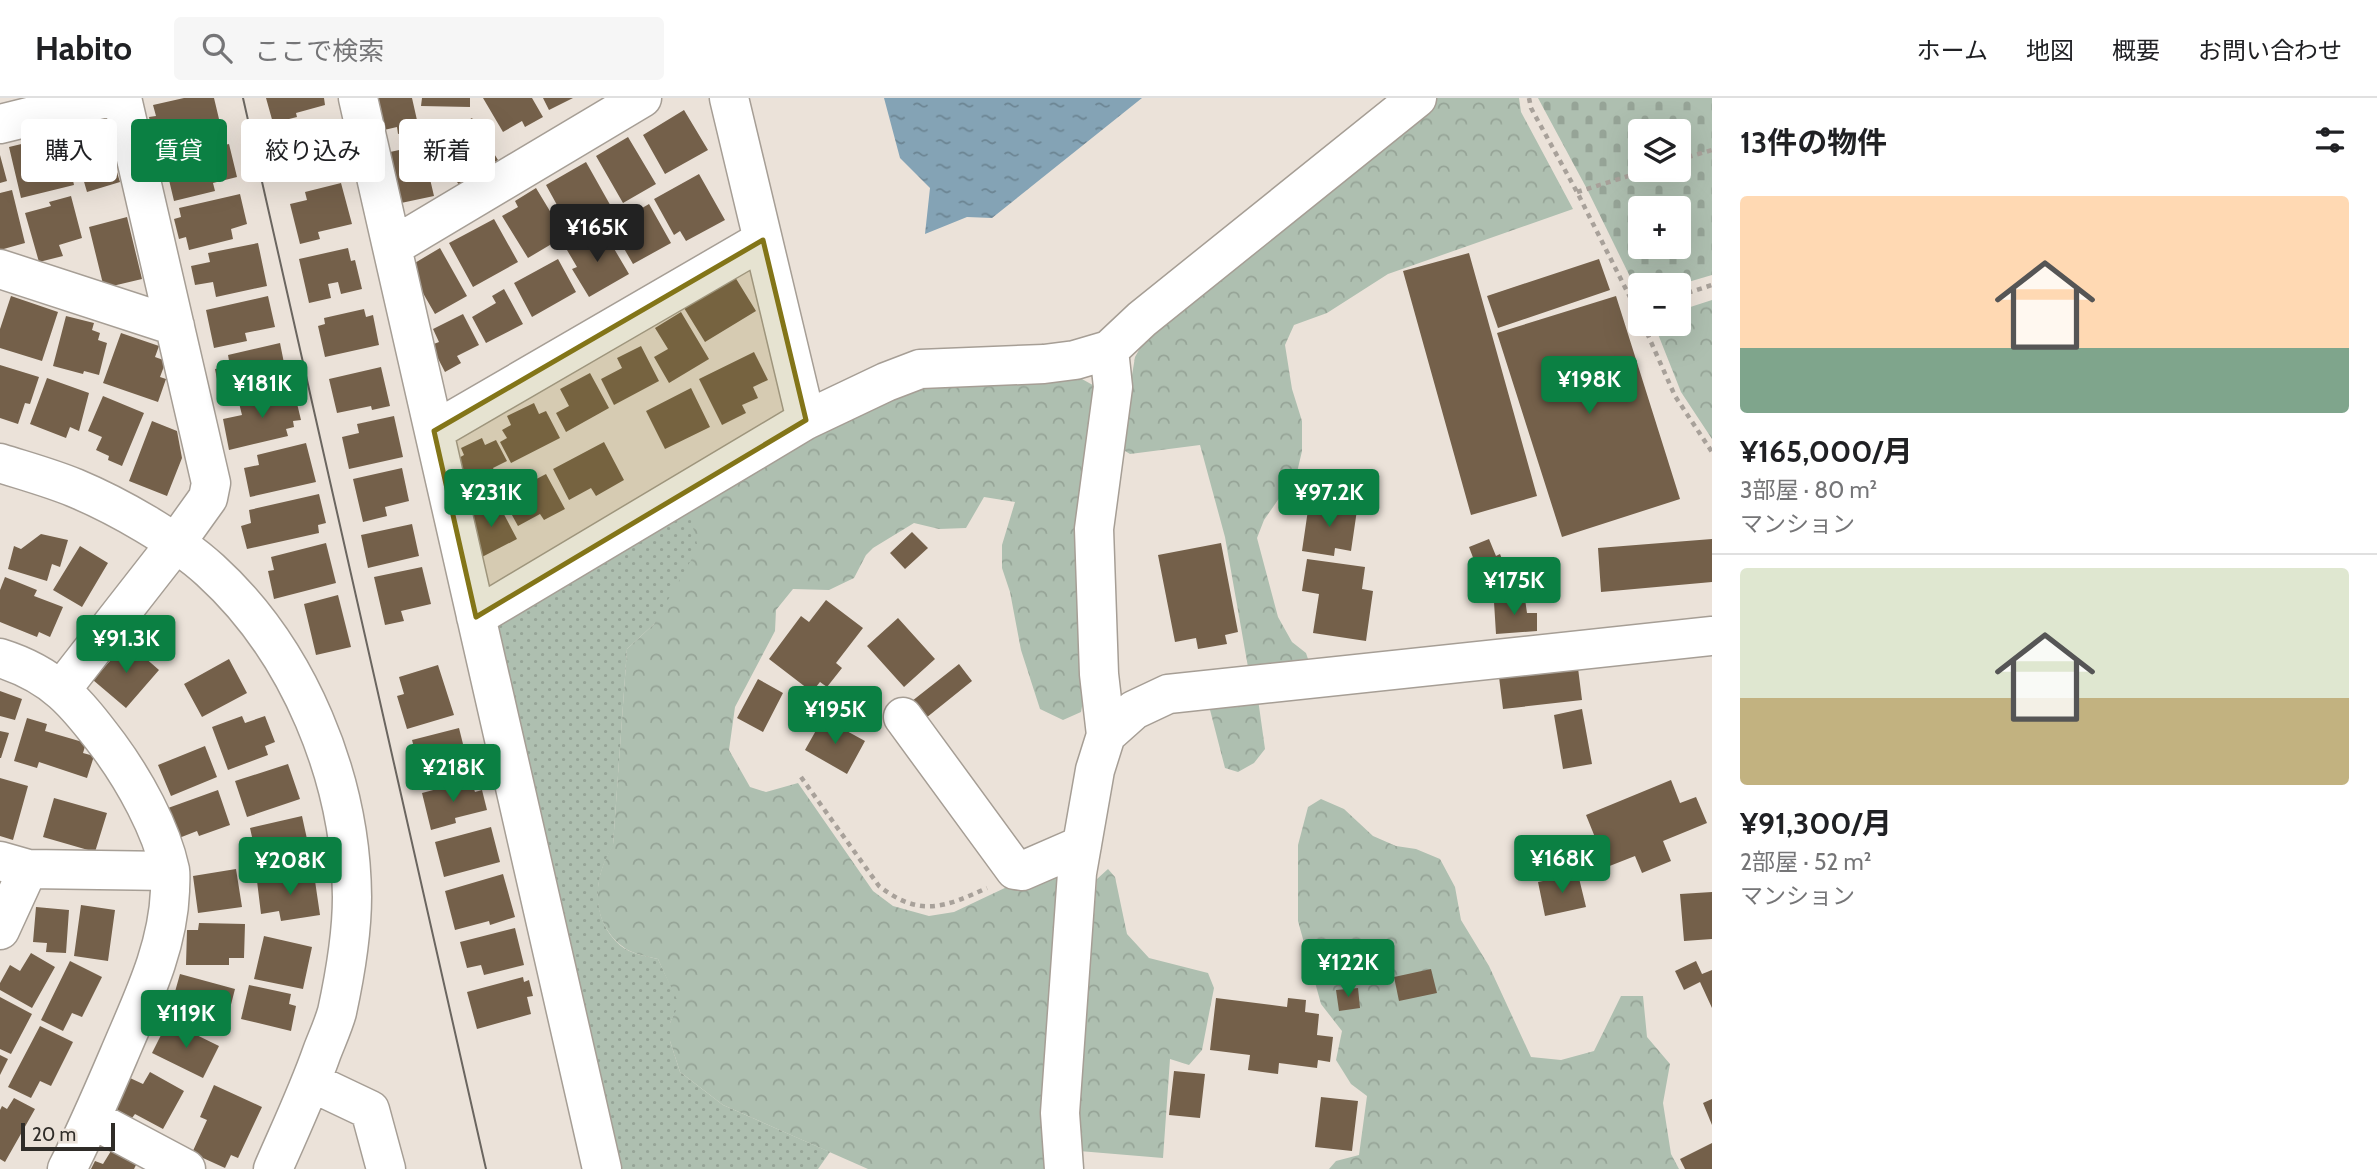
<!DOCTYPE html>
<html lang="ja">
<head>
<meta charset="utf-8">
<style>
	:root { --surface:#fff; --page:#f6f6f6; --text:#202124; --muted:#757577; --line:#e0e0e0; --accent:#0b8043 }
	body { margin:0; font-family:Cabin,"Noto Sans JP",sans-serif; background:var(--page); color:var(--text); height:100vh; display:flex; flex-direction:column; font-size:26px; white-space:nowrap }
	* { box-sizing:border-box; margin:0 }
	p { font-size:23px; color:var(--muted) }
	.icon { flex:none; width:38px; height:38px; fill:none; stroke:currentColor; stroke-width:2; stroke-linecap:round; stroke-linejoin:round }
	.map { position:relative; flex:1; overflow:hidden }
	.panel { display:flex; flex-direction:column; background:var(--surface); width:665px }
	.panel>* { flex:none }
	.hud { position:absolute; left:21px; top:21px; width:665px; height:63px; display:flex; gap:14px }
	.tools { position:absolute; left:1628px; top:21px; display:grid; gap:14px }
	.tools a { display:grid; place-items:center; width:63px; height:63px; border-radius:7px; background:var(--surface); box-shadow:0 7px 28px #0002; font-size:35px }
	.scale { position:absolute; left:21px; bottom:18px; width:94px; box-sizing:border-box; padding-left:7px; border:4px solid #2f2c28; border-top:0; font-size:19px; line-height:24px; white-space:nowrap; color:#2f2c28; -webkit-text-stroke:5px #ebe2d9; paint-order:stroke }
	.price { position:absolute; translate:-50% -60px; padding:0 16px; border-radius:7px; background:var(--accent); color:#fff; font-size:23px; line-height:46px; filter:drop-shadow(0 2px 4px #0008) }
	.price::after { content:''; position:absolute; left:50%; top:42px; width:21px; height:16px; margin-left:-10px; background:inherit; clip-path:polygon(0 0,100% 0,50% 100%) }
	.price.current { background:#222; color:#fff }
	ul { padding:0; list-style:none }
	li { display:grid; align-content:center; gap:14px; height:371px; padding:0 28px }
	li+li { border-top:2px solid var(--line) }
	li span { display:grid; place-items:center; height:217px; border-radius:7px; color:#555 }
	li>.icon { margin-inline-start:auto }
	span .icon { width:126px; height:126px; fill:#fffc; stroke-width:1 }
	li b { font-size:30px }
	h2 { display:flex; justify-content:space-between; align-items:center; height:84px; padding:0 28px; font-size:30px }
	.tag { padding:0 24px; border-radius:7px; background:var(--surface); box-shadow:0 7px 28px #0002; font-size:24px; line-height:63px }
	.tag.current { background:var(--accent); color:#fff }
	header { display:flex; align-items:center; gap:42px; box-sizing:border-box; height:98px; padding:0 35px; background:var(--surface); border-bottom:2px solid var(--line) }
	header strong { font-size:33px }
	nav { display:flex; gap:38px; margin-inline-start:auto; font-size:24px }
	.search { width:490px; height:63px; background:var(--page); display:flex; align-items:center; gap:18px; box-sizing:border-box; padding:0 24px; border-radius:7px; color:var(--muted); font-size:26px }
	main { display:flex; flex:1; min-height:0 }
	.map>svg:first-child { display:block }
	.forest { fill:url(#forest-crowns) }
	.cemetery { fill:url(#cemetery-stones); fill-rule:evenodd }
	.park { fill:url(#park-dots) }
	.water { fill:url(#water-ripples) }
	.building { fill:#74604a }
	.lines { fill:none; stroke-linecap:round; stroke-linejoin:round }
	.minor-casing { stroke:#a69e95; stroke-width:41 }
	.path { stroke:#a8a19a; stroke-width:4.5; stroke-dasharray:5 5; stroke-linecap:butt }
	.minor { stroke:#fff; stroke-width:38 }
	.tram { stroke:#6a655f; stroke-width:2 }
	.marked { fill:#837518; fill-opacity:0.2; stroke:#837518; stroke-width:5; stroke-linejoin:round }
</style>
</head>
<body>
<header>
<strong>Habito</strong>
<div class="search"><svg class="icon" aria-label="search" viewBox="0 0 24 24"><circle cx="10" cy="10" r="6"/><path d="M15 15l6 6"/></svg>ここで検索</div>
<nav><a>ホーム</a><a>地図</a><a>概要</a><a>お問い合わせ</a></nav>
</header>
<main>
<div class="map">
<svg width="1712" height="1071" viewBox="0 0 1712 1071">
	<defs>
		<pattern id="forest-crowns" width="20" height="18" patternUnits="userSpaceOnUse" patternTransform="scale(1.75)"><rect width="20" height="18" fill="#aebfb0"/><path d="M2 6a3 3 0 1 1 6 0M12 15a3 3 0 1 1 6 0" fill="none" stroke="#96a497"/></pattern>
		<pattern id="cemetery-stones" width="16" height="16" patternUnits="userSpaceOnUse" patternTransform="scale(1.75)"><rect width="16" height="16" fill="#aebfb0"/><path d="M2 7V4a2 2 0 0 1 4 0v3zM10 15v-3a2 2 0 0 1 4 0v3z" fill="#96a497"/></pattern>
		<pattern id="park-dots" width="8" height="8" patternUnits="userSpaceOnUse" patternTransform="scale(1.75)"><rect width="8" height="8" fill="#aebfb0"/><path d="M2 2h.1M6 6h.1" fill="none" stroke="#96a497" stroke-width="1.8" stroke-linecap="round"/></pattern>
		<pattern id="water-ripples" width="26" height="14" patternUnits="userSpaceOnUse" patternTransform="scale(1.75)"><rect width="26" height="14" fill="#84a3b5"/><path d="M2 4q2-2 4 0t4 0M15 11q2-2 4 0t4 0" fill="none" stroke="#6c8593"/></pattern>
	</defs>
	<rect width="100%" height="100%" fill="#ebe2d9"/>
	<path class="forest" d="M1437,0H1519L1521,14L1573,111L1388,176L1327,215L1294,227L1285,247L1292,291L1302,323V353L1295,383L1280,399L1264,422L1257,440L1278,519L1292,544L1306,555L1309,564L1248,569L1225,439L1200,347L1130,356L1120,350L1135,259L1150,232Z
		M1712,202V341L1681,294L1654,226H1678V213Z
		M1052,280L1082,281L1098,290L1089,571L1081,614L1063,622L1040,611L1021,552L1010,494L1002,470V447L1015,404L984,399L966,430L939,431L914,425L873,450L866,457L854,480L829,492L793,491L776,512L775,533L735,609L729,652L750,689L766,694L798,685L873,793L893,808L929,818L954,814L1047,770L1065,773L1049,1071H868L723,1007L680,974L670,943V925L678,906L658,861C646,858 631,856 622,848C589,822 593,779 613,747L627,551L654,526L685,411L814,334L921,284Z
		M1258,601L1265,651L1254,665L1238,674L1225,670L1209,608Z
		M1321,701L1344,711L1373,738L1396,748L1416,751L1440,761L1455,789L1461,822L1489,868L1531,959L1561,962L1594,953L1621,898H1643L1647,939L1670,966L1663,1005L1671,1056L1679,1071H1329L1336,1063L1359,1057L1367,998L1351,986L1336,962L1342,933L1321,906L1298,823V747L1308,709Z
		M1108,771L1115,779L1127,836L1149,860L1208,875L1214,890L1202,952L1189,967L1170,961L1163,1060L1079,1053L1078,1005L1097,781Z"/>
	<path class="cemetery" d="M1538,0H1712V177L1678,187H1640V199L1587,91ZM1640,33H1678V72H1640ZM1640,110H1678V149H1640Z"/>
	<path class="park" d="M685,411L691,421L698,450L654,526L627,551L613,748C593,779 590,822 621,848C631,856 646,858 658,861L679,906L670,925V943L680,974L723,1007L830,1054L818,1071H618L496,524Z"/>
	<path class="water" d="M884,0H1142L992,120L967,119L925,136L930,90L900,60Z"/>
	<path class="building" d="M184,0H214L219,21L207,23L210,37L156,50L149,19L156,18L153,7Z
		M266,0H324L325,7L296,15L297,19L273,25Z
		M376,0H412L419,31L398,36L397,29L384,32Z
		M422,0H470V9L421,8Z
		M483,0H532L543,19L525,29L522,23L503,34Z
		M543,0H573L549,12Z
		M684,12L708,52L665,76L643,37Z
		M472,20L498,62L459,87L432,45Z
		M108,24L117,56L112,58L120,84L87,94L70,36Z
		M324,29L335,67L284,81L275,50L299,42L298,36Z
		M63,36L74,87L21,100L9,49Z
		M628,39L656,86L623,105L596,58Z
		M229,46L237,79L213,85L215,93L174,103L164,61Z
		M422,47L434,98L401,105L390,54Z
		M0,57L7,83L0,85Z
		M586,64L613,112L579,132L574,123L568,127L546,87Z
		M699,76L725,122L686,143L680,133L674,137L654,101Z
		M341,85L352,126L318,134L320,141L300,146L290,106L307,102L305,94Z
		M536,90L565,138L528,160L502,118L518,109L515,103Z
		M12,92L25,145L0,152V95Z
		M240,96L247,126L231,131L233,141L189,152L186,139L179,141L174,121L181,119L179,110Z
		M71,98L82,140L59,147L63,158L39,164L25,115L51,108L49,104Z
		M649,106L671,145L633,166L611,128Z
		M127,119L142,181L104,190L89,129Z
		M494,121L518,164L473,189L449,145Z
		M603,132L629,176L589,199L572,171L577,169L567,152Z
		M258,145L267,188L216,199L213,184L195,187L191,168L210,164L208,155Z
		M348,150L351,163L355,162L362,191L341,196L338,184L328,186L331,200L309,205L299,161Z
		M440,150L467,198L435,216L408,169Z
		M1469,155L1537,398L1471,417L1403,173Z
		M558,161L576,194L532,219L514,185Z
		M1599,161L1610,192L1498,230L1487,198Z
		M735,179L756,213L705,244L684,210Z
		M504,191L523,226L486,245L472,219L496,205L492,198Z
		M11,198L58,214L42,263L0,250V231Z
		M268,198L275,229L245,235L247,243L214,250L206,212Z
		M1616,198L1680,401L1562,439L1497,235Z
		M364,211L366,219L373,217L379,247L325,259L318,228L325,226L324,220Z
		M681,214L709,261L669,285L654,259L668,251L655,230Z
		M463,216L479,247L457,258L461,265L445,274L431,247L439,244L433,231Z
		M66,218L94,225L92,232L100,235L98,242L107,245L99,277L84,273L83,276L53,268Z
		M121,235L159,248L155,259L166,263L160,279L166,281L158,304L103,285Z
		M280,245L285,270L270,274L272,285L252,289L254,297L237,300L236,293L220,296L215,271L230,268L228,257Z
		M641,248L659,283L614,307L601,281L622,270L617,260Z
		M754,254L768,282L753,289L758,300L742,307L746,315L722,327L699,281Z
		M0,267L39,279L30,306L25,305L18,326L0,320Z
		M381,269L390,308L372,312L371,308L337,315L329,281Z
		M590,275L609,310L566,334L556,315L569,308L560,291Z
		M47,280L89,295L79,333L70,329L66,340L30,326Z
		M691,290L710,329L665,351L646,313Z
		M294,293L301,322L293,323L294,329L286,331L288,338L229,352L223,321L242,317L239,305Z
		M103,298L144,315L122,368L108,362L109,358L96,352L102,339L88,333Z
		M534,305L539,316L546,313L560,340L511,365L500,344L507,340L502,332L511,327L507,318Z
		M394,318L403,359L349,371L342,339L359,335L357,326Z
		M152,323L177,333L182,360L167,398L129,383Z
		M482,340L485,347L496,342L507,363L493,370L498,380L467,396L455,362L464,357L461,350Z
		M604,344L624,382L596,398L591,390L569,402L553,371Z
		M306,345L316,384L250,399L244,370L259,367L257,357Z
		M402,370L409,403L385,409L387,418L363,424L353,381Z
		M546,376L565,411L544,422L540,416L518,428L502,399Z
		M319,396L326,425L318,427L319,435L247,451L241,428L251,425L249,412Z
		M497,403L517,441L482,459L468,418Z
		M1309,405L1357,412L1351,453L1335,450L1334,458L1302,453Z
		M412,426L419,458L368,470L361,437Z
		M912,434L928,450L905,471L890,455Z
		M41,436L68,442L60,469L52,466L47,483L8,471L14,448L21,451Z
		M1489,441L1496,458L1500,456L1513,489L1488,499L1469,449Z
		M1712,441V484L1601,494L1598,450Z
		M326,445L336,485L274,501L268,473L274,472L271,459Z
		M1221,445L1238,534L1225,537L1227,546L1198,551L1196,540L1175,544L1158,457Z
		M80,448L108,465L82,509L53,492Z
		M1307,461L1365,469L1362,491L1373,493L1366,543L1313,535L1319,496L1302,493Z
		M422,469L431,506L401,513L404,523L385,527L374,479Z
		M5,479L37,492L34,498L63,509L50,539L39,534L37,539L0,524V492Z
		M338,497L351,549L316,557L304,506Z
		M1525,501L1527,515H1537V533L1496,536L1494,504Z
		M826,502L863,530L836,565L842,570L827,589L820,584L812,594L769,561L801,518L809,524Z
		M898,520L935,561L904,589L867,548Z
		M127,544L159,572L126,610L93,582Z
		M229,561L247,595L202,619L184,586Z
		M959,566L972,583L921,624L907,607Z
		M438,567L454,617L407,631L397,598L404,596L399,579Z
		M1578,570L1582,602L1503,611L1499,579Z
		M758,581L783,595L763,634L737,620Z
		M0,593L22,601L15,622L0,618Z
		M1582,611L1592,666L1563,671L1554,617Z
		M242,618L245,625L265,618L275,644L265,648L268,657L228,672L212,629Z
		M27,620L47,626L45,633L86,645L83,655L94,658L87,680L39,664L37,670L14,663Z
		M823,620L865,643L847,676L805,652Z
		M459,630L466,658L440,665L442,674L422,680L412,642Z
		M0,633L9,635L1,660H0Z
		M205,648L217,679L171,698L158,667Z
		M288,666L300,701L247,719L235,683Z
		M0,680L28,688L13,742L0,738Z
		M471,682L475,694L482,692L487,712L455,720L456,725L431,732L422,695Z
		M1671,682L1680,705L1696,699L1707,725L1663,743L1671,763L1642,775L1635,758L1607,769L1586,717Z
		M218,692L230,727L199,738L197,733L179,740L168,710Z
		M54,700L107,715L95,754L43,739Z
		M302,718L307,741L300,742L304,760L259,770L250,730Z
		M491,729L500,764L444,779L435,744Z
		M236,771L242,809L198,815L193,778Z
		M314,776L320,817L281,823L279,813L261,816L257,783Z
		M503,776L515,819L490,827L489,823L455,832L445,793Z
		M1578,776L1586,809L1545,818L1538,784Z
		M1712,794V841L1684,843L1680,796Z
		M81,807L115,812L108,863L74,858Z
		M36,809L69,812L66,855L46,854L47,845L33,844Z
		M199,825L245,826L244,860H229V867H186L187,832H198Z
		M515,830L524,867L484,877L481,867L467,870L460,844Z
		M264,838L312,849L303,891L254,881Z
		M31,855L55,869L32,910L0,892V885L10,867L20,873Z
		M70,863L102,879L82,919L72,915L63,933L41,922Z
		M1696,863L1702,876L1712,872V910L1700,884L1684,892L1675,873Z
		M1431,871L1437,895L1399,903L1394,879Z
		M180,876L235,891L225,930L169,915Z
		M523,879L524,884L529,882L533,898L527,899L531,916L477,931L467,894Z
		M249,887L291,896L289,906L296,908L291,933L241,921Z
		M1358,890L1360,910L1339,913L1336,892Z
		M0,899L32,916L11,956L0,951Z
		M1216,900L1287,909L1288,900L1306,902L1305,914L1319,916L1317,937L1333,939L1330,964L1318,962L1317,970L1279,965L1278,976L1248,972L1250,957L1210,952Z
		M168,923L219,948L203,980L152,955Z
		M40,928L73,944L51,988L40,983L31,1000L8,989Z
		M0,957L8,961L0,977Z
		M1174,973L1205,976L1200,1020L1169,1017Z
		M150,974L184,993L163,1031L135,1016L132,1020L114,1010L130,980L143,986Z
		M214,987L262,1009L238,1060L231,1057L225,1070L192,1055L207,1022L200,1019Z
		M1321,999L1358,1003L1352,1053L1315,1049Z
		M14,1000L35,1011L5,1064L0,1061V1012L2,1008L7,1011Z
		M1712,1001V1027L1703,1005Z
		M1712,1045V1071H1685L1680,1061Z
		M111,1053L136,1067L134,1071H91L95,1063L103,1066Z"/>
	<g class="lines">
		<defs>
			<path id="minor" d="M358,0L602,1071
				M729,0L806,322
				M0,26L106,0
				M392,149L642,0
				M0,171L175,228
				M434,333L763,142
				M0,365C25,373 51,380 75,390C118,408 176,441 210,472C299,553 351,680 352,799C352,837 345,877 337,914C333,928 327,941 322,954C308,994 290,1032 273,1071
				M476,519L806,322L886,284L920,271L1044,266L1075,262L1109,252L1142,221L1417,0
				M0,560C54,577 76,604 109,648C134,682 161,730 170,772C171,778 170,786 170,793C168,847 145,896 124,945C106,987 88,1030 67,1071
				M61,592L175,446L208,400L211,385L122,0
				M903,619L1015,772L1022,773L1082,747
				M1106,637L1099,576L1094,431L1113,289L1109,252
				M0,763L28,771L170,773
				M0,832L28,771
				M311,984L370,1012L386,1071
				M92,1021L186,1071
				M1064,1071L1060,1015L1077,775L1095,672L1106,637L1134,612L1168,596L1712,538"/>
		</defs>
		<use href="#minor" class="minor-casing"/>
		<path class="path" d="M1529,0L1531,10L1577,94L1640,219
			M1678,62L1712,52
			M1577,94L1648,72
			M1678,198L1712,187
			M1643,226L1675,298L1712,354
			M801,679L879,788C920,820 945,809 987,790"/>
		<use href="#minor" class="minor"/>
		<path class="tram" d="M243,0L486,1071"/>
	</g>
	<path class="marked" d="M763,142L806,322L476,519L434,333Z"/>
</svg>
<div class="tools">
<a><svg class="icon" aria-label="layers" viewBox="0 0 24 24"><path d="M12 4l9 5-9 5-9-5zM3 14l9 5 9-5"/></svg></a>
<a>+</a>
<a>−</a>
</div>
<div class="scale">20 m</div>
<b class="price current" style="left:597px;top:166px">¥165K</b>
<b class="price" style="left:1589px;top:318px">¥198K</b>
<b class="price" style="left:262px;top:322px">¥181K</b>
<b class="price" style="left:491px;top:431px">¥231K</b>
<b class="price" style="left:1329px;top:431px">¥97.2K</b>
<b class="price" style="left:1514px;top:519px">¥175K</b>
<b class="price" style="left:126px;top:577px">¥91.3K</b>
<b class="price" style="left:835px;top:648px">¥195K</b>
<b class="price" style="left:453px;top:706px">¥218K</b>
<b class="price" style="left:1562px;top:797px">¥168K</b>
<b class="price" style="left:290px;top:799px">¥208K</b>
<b class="price" style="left:1348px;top:901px">¥122K</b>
<b class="price" style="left:186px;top:952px">¥119K</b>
<div class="hud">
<a class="tag">購入</a>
<a class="tag current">賃貸</a>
<a class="tag">絞り込み</a>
<a class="tag">新着</a>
</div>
</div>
<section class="panel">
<h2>13件の物件<svg class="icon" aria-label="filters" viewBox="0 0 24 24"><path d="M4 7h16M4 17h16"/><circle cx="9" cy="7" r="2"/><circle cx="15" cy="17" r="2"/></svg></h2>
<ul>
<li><span style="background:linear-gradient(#ffd9b3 70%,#7fa58c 0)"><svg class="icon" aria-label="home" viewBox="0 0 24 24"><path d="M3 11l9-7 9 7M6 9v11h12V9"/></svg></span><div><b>¥165,000/月</b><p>3部屋 · 80 m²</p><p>マンション</p></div></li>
<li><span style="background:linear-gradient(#dfe7d0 60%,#c2b280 0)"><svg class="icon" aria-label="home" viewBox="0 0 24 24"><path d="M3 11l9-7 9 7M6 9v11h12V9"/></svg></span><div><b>¥91,300/月</b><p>2部屋 · 52 m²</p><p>マンション</p></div></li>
</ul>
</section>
</main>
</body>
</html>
